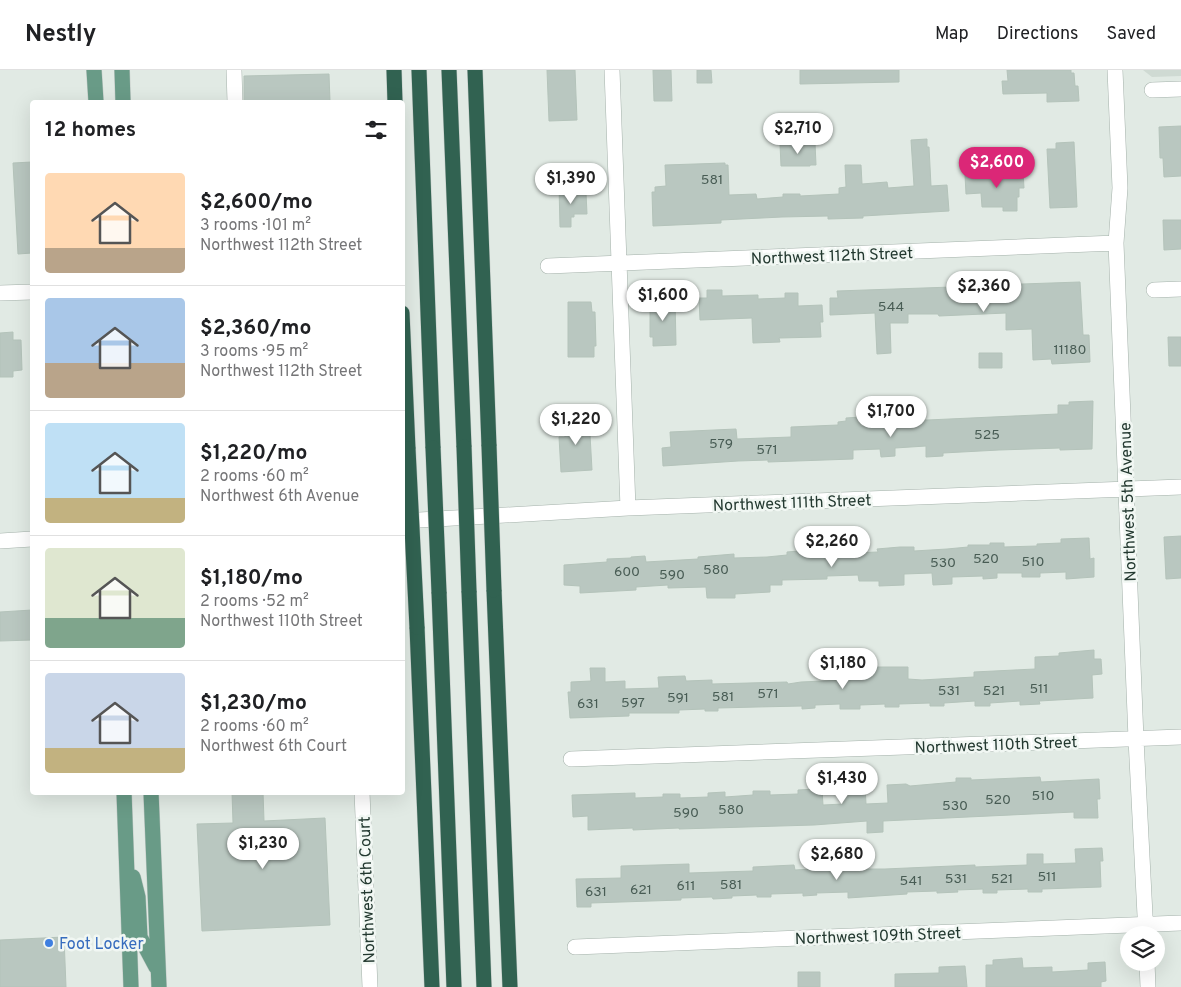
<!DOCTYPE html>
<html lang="en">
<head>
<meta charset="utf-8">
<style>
	:root { --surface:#fff; --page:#f2f2f2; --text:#202124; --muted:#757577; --line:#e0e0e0; --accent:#db2777 }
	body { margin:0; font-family:Overpass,sans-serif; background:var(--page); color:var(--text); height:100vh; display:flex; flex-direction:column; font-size:19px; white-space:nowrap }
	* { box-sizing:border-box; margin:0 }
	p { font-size:16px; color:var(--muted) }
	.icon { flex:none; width:28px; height:28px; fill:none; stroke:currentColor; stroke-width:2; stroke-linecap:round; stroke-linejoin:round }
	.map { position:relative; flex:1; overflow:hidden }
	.panel { position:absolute; left:30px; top:30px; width:375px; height:695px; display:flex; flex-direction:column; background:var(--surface); border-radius:5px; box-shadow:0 5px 20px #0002 }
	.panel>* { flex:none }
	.fabs { position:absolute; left:1120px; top:856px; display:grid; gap:10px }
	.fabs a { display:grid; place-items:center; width:45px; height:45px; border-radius:50%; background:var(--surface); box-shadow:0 5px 20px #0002; font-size:25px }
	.price { position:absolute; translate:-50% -42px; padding:0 11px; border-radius:18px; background:#fff; color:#222; font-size:16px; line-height:32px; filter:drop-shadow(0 1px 2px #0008) }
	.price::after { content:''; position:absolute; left:50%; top:30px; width:15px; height:11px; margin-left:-8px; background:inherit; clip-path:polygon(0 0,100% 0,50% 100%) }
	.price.current { background:var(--accent); color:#fff }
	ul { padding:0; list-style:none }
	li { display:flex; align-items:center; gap:15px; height:125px; padding:0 15px }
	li+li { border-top:1px solid var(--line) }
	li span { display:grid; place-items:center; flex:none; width:140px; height:100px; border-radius:5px; color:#555 }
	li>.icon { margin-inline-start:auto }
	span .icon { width:60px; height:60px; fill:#fffc; stroke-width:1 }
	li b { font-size:21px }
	h2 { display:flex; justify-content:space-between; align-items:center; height:60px; padding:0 15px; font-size:21px }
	header { display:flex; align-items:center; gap:30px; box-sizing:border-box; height:70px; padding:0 25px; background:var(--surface); border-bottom:1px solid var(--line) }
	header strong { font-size:24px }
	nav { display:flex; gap:28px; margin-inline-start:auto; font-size:18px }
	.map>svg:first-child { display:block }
	.built { fill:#cfdad3 }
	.building { fill:#b9c7c0; stroke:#b4c3ba }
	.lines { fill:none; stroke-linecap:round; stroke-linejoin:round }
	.minor-casing { stroke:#a4b1aa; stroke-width:16 }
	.major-casing { stroke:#c1c8c5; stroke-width:16 }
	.highway-casing { stroke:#c1c8c5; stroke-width:16 }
	.minor { stroke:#fff; stroke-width:15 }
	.major { stroke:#699b87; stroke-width:15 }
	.highway { stroke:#316251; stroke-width:15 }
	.highway-bridge-casing { stroke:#c1c8c5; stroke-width:16; stroke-linecap:butt }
	.highway-bridge { stroke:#316251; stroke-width:15 }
	.shop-dot { fill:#3f7fe0; stroke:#f1f7f3; stroke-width:2 }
	.labels { text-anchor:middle; stroke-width:5; stroke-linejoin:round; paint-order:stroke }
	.number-label { font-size:14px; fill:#485c54 }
	.street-label { font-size:16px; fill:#233930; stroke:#f1f7f3 }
	.shop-label { font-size:16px; fill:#366cbe; stroke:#f1f7f3; text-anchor:start }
</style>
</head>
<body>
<header>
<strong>Nestly</strong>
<nav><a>Map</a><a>Directions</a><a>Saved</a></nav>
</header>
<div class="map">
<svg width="1181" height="917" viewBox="0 0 1181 917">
	<rect width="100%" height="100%" fill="#e1eae4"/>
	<path class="built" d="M1143,0H1181V6L1152,7Z"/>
	<path class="building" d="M547,0H575L577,50L549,51Z
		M653,0H671L672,31H654Z
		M697,0H711L712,13H697Z
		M800,0H899V12L800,14Z
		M1007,0H1071V3H1074L1075,16H1078L1079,31L1047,32V23L1003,24L1002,11H1008Z
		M329,4L330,32H244V6Z
		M1181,56V106L1164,107L1163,88H1160L1159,57Z
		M927,69V77H929L931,116L947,115L949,141L863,146V148L828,149V146L782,147L721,150V153L653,156L652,122H655V117L666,116L665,95L725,93V95H728L729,125L756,124L757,129L783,127V124H800V126L839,124V118L846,117L845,95H861L862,114L887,112L888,118L914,116L911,70Z
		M1074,72L1077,137L1050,138L1047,79H1056V73Z
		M815,73L816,95H810V96H781L780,74Z
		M32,92V183L18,184L13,93Z
		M1023,102L1024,118H1019V127H1017V141H1003V137H982L981,123L966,124L965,105Z
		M559,116H571V124L586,123L587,144H574V147H571V157H560Z
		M1163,150H1181V179L1164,180Z
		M1080,212L1083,265H1089L1090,292L1052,294L1051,289L1033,290L1032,259L1006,260V243L939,246L938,244H908V253H890L891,283L877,284L875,243L830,245V228H838L837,221L952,217V220L978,219L977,214L993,213V215Z
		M707,220H722V226L758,225V229L785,228V223H798V236L822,235L823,252H820L821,267L779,268L780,272L753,273L752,248L700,250L699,228H707Z
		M653,229H675L676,275L653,276V267H650V236H653Z
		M568,232H591L592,242H595L596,276H594V287H568Z
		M13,262V270H21L22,300L13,301V307H0V263Z
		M1168,267H1181V296H1169Z
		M979,283H1002V298H979Z
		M1093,331L1092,379L1060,380V378L999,380L943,383V386L926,387V376L895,378V386L881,387L880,379L853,380V389L768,392V390L738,391L663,396L662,378L671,377L670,362L736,359L737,369L791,367V357L838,355V352L846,351V348L860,347L861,356L891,354L890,345L906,344V351L1058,344V335H1069V332Z
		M589,347L592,400L561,402L559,367H565L564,348Z
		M1181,466V508L1166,509L1164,467Z
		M1089,468L1090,489L1094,488V507L1066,509V502L1040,503V507H1022V503H997V508L983,509V506L952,507V514L933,515L932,503L904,504V515L879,516V511H859L858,505L827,506V509L782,510V515H770V522L735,524V528H707L706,517L668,518V515L636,517V520L580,523V516L564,515V495L607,492V489L631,488V487L645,486L646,492L698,489V487L734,484V488L767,487L787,485V482L811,480L826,479V484L878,482L877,479L900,477H914V481L947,479L968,477V475H990V473H1004V477L1037,476V474L1061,473V469Z
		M32,540V570L0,571V542Z
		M1094,580V589H1101L1102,604L1092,605L1093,628L1039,631L1040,634L1020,635V631L990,633V636H975V631L944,633V636H930V633L899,634V637H885V634L860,635V639H840V634L815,635V638L802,639V636L757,637L718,638V641H705V639L679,640V643H629V646L570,648L568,622H571V612L591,611L590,598H605V612L625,611V619L659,618L658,607L685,606L686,611L712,610V614L787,612L788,614L801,612L846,610L845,592L868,591V597H908V609L922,610L974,607V602L1035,599V587L1059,586V583Z
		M1040,707L1041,712L1099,709L1100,729H1097L1098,748H1074V742L883,751V762L867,763V751L814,755L679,759V758L633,760V758L588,760V746L573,747L572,725L635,723V728L663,727V724H680V728L708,727V723L725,722V727L753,725V721H770V725L798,724V720L815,719L822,720L823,735L843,734V716L865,715L866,734L888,733L887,715L906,714L910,716L956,712V708H971V710Z
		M232,722H263L264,751L325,748L330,855L202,861L197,754L233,753Z
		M1102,778L1103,791H1100L1101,817L1042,819V822H1028V819L997,820V823H983V819L957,820L958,822L937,823V821L907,822V824L848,828V822L816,823L817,825L803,826V823L771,824V827H757V825L732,826V828L713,829L712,827L681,828V830L591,833V837H577L576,809L621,808V796L689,794V803L753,801V797L794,795L795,800L846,797V795L862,794L863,799H885L975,795V797L1027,795V784H1043V794L1076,793L1075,779Z
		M64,867L66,917H0V870Z
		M1022,888L1023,898L1052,897V902L1088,900V893L1105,892L1106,911L1101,912V917H986V895H993V890Z
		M965,896L967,917H895V904L939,903V897Z
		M798,902H820V917H798Z"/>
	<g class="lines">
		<defs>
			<path id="minor" d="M234,0L235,32
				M612,0L628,438
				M1115,0L1120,118L1116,173L1136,669L1146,865
				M1152,20L1181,19
				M548,196L1116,173
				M1154,220L1181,219
				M0,223L32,222
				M402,451L628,438L1181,417
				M0,471L32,469
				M571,689L1181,667
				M362,722L370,917
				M575,877L1181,853
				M1147,892L1148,917"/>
			<path id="major" d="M94,0L96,32
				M122,0L123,32
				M124,722L131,917
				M151,722L159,917
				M133,807L138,827L140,867L156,897"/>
			<path id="highway" d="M394,0L395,32
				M419,0L433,378
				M449,0L464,377
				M475,0L489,376
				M402,243L408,379
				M494,520L510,917
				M469,521L484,917
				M439,522L454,917
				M417,557L432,917"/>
		</defs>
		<use href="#minor" class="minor-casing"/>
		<use href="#major" class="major-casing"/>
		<use href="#highway" class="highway-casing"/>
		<use href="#minor" class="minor"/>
		<use href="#major" class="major"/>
		<use href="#highway" class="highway"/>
		<defs>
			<path id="highway-bridge" d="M489,376L494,520
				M464,377L469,521
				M433,378L439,522
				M408,379L417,557"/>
		</defs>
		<use href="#highway-bridge" class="highway-bridge-casing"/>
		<use href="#highway-bridge" class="highway-bridge"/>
	</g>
	<circle class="shop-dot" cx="49" cy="873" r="5"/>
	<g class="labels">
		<g class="number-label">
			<text x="712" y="114">581</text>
			<text x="891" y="241">544</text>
			<text x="1070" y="284">11180</text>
			<text x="987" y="369">525</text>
			<text x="721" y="378">579</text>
			<text x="767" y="384">571</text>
			<text x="986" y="493">520</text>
			<text x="1033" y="496">510</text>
			<text x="943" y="497">530</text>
			<text x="716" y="504">580</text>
			<text x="627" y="506">600</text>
			<text x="672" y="509">590</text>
			<text x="1039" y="623">511</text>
			<text x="949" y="625">531</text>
			<text x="994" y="625">521</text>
			<text x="768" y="628">571</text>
			<text x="723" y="631">581</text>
			<text x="678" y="632">591</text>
			<text x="633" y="637">597</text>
			<text x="588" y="638">631</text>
			<text x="1043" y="730">510</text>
			<text x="998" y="734">520</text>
			<text x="955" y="740">530</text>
			<text x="731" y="744">580</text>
			<text x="686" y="747">590</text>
			<text x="1047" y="811">511</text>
			<text x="956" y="813">531</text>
			<text x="1002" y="813">521</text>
			<text x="911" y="815">541</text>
			<text x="731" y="819">581</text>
			<text x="686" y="820">611</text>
			<text x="641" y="824">621</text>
			<text x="596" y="826">631</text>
		</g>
		<g class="street-label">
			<text transform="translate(832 185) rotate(-2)" y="6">Northwest 112th Street</text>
			<text transform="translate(792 432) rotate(-2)" y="6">Northwest 111th Street</text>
			<text transform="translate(1127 432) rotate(-92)" y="6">Northwest 5th Avenue</text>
			<text transform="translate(996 674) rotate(-2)" y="6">Northwest 110th Street</text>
			<text transform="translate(366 820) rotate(-92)" y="6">Northwest 6th Court</text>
			<text transform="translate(878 865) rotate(-2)" y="6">Northwest 109th Street</text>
		</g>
		<g class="shop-label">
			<text x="59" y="879">Foot Locker</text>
		</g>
	</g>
</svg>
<div class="fabs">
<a><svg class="icon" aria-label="layers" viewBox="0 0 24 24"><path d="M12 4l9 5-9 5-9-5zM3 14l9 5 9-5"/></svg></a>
</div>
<b class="price" style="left:798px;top:85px">$2,710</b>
<b class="price current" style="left:997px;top:119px">$2,600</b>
<b class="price" style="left:571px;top:135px">$1,390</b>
<b class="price" style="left:984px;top:243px">$2,360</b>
<b class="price" style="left:663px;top:252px">$1,600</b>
<b class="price" style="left:891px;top:368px">$1,700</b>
<b class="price" style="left:576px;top:376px">$1,220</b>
<b class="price" style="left:832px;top:498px">$2,260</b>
<b class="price" style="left:843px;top:620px">$1,180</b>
<b class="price" style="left:842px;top:735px">$1,430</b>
<b class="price" style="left:263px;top:800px">$1,230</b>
<b class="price" style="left:837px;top:811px">$2,680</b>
<section class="panel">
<h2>12 homes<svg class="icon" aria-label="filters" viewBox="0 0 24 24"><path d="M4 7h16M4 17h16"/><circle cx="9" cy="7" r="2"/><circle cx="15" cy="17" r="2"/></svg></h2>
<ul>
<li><span style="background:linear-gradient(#ffd9b3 75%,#b9a48a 0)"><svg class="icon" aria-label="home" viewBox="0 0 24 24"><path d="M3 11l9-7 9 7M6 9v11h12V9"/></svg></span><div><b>$2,600/mo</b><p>3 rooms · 101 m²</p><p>Northwest 112th Street</p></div></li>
<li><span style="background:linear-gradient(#a9c7e8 65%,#b9a48a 0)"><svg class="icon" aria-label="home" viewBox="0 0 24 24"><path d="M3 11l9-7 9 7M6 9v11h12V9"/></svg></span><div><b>$2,360/mo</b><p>3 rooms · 95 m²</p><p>Northwest 112th Street</p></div></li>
<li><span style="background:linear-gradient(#bfe0f5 75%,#c2b280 0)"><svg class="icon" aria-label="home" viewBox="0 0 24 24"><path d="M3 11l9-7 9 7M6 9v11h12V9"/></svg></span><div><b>$1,220/mo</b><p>2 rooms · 60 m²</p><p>Northwest 6th Avenue</p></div></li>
<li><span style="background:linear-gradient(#dfe7d0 70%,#7fa58c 0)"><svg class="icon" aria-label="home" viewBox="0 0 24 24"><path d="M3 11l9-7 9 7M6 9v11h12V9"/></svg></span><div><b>$1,180/mo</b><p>2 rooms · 52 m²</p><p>Northwest 110th Street</p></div></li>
<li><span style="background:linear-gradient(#c9d6e8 75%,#c2b280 0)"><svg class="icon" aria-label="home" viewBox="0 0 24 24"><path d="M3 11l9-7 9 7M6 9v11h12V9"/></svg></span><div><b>$1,230/mo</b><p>2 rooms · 60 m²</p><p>Northwest 6th Court</p></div></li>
</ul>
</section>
</div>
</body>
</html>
